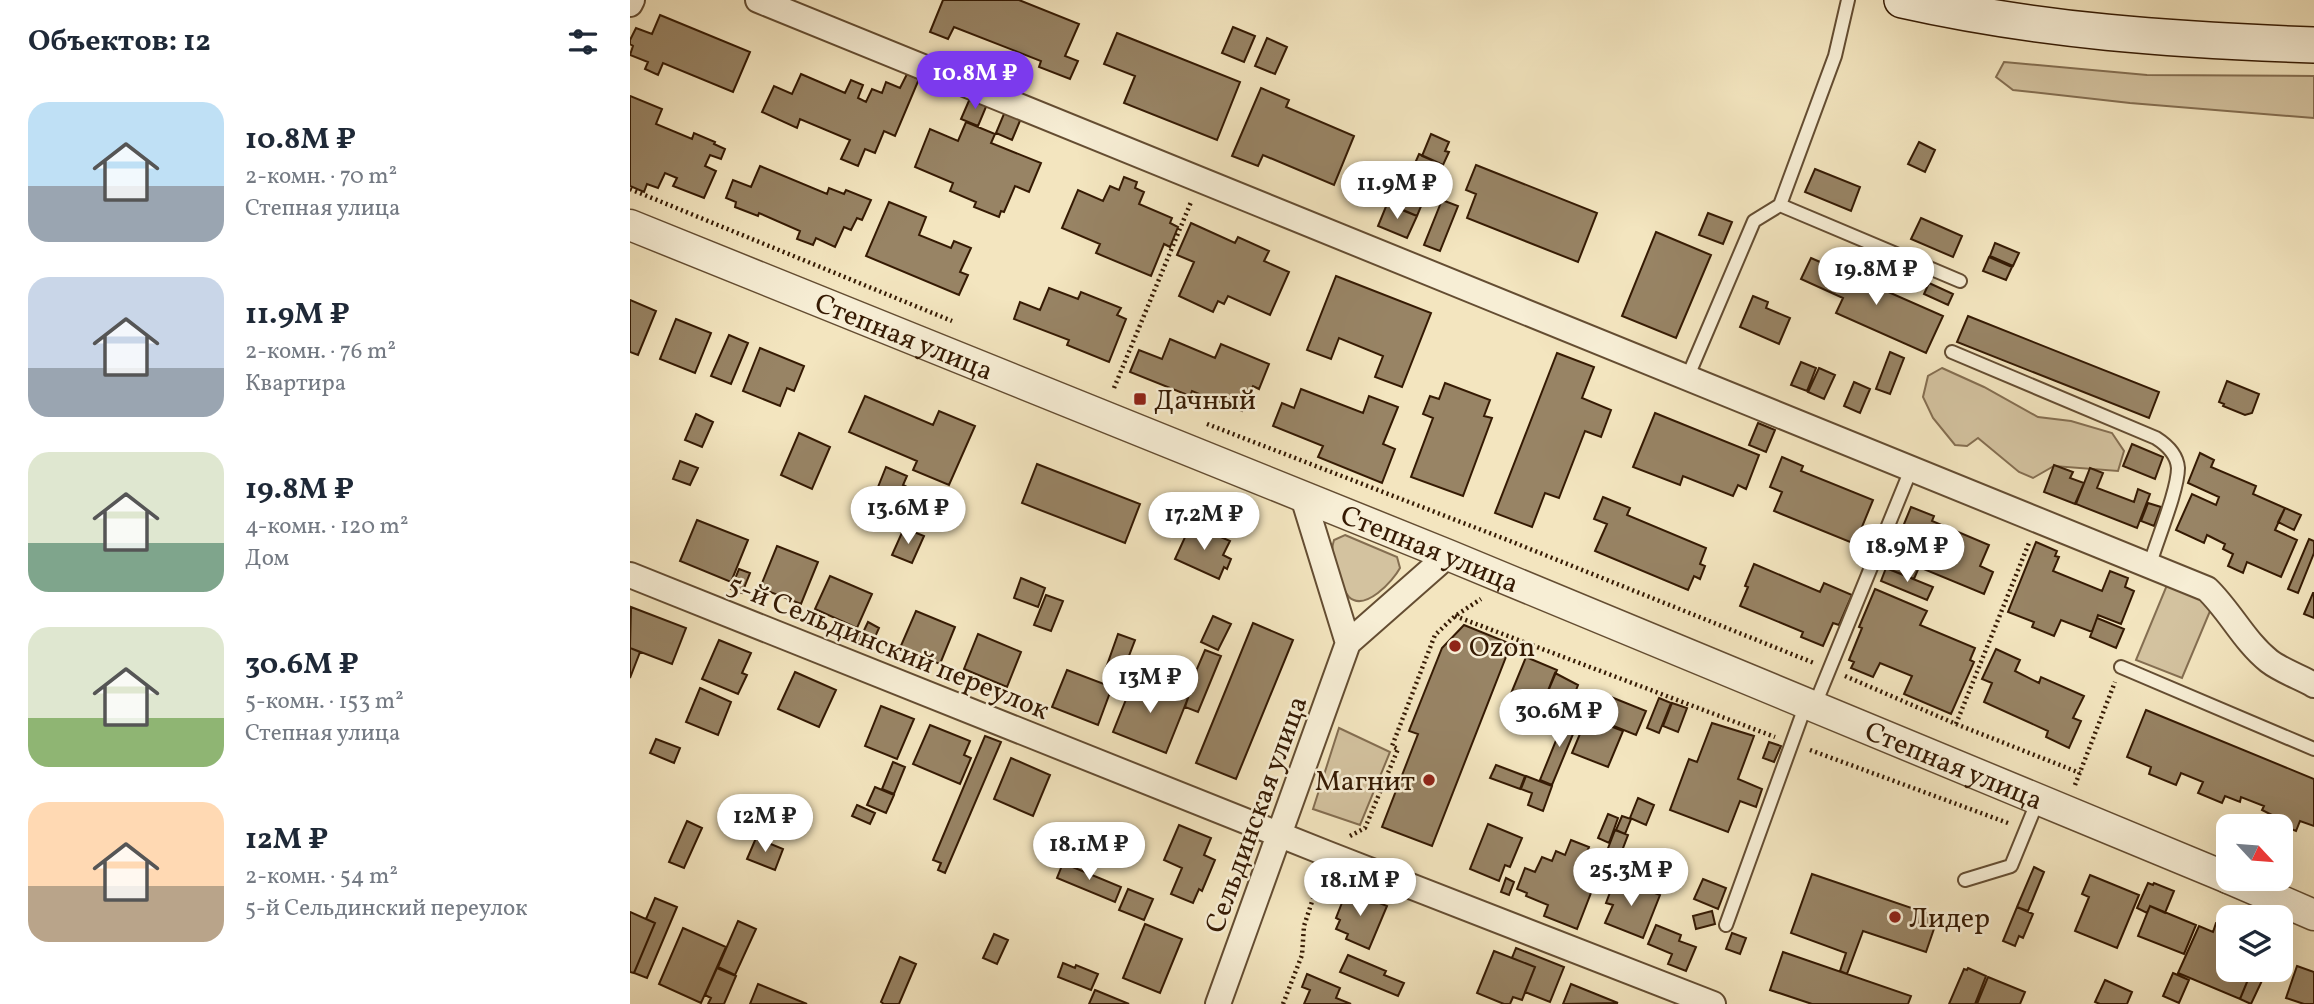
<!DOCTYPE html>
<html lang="ru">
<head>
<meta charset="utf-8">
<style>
	:root { --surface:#fff; --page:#f6f6f7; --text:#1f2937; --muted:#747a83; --accent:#7c3aed }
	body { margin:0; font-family:Vollkorn,serif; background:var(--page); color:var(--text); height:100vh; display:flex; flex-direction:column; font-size:26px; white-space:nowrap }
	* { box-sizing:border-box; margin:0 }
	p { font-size:23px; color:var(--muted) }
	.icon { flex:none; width:38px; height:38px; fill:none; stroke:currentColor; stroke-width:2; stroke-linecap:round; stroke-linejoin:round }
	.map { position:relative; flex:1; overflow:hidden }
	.panel { display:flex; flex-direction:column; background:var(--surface); width:630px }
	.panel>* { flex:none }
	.needle { width:46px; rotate:116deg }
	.controls { position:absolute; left:1586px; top:814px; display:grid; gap:14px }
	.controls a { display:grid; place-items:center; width:77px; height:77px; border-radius:14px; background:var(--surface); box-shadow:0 7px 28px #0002; font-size:35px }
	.price { position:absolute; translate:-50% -60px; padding:0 16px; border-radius:24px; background:#fff; color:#222; font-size:23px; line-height:46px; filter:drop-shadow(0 2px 4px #0008) }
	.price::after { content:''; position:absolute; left:50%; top:42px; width:21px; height:16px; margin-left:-10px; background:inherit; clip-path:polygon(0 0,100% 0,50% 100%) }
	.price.selected { background:var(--accent); color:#fff }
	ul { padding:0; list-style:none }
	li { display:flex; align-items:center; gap:21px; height:175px; padding:0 28px }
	li span { display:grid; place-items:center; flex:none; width:196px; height:140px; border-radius:21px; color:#555 }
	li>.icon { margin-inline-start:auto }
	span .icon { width:84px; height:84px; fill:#fffc; stroke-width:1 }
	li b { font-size:30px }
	h2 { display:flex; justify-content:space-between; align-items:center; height:84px; padding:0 28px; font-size:30px }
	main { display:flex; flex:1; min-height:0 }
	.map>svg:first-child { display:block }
	.green { fill:#d3c29f; stroke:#846e51; stroke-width:2 }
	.building { fill:#988465; stroke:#351a03; stroke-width:2 }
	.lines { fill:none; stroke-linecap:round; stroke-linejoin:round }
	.service-casing { stroke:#644d32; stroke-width:16 }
	.minor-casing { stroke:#644d32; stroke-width:28 }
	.tertiary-casing { stroke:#644d32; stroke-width:33 }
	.secondary-casing { stroke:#351a03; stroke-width:38 }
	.path { stroke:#351a03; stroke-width:4.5; stroke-dasharray:2 3.5; stroke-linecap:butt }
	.service { stroke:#f7eed5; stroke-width:12 }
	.minor { stroke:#f7eed5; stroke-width:24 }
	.tertiary { stroke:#f7eed5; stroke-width:30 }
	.secondary { stroke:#f7eed5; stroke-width:35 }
	.poi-dot { fill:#8f2418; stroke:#f7eed5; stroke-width:2.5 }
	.labels { text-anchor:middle; stroke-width:5; stroke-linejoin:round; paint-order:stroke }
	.street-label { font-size:28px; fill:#351a03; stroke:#f7eed5 }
	.poi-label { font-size:28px; fill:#351a03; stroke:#f7eed5; text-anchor:start }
</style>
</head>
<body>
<main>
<section class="panel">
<h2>Объектов: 12<svg class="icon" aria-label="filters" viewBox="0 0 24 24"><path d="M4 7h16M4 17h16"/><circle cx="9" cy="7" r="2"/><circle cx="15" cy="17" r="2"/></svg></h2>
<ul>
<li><span style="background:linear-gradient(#bfe0f5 60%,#9aa5b1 0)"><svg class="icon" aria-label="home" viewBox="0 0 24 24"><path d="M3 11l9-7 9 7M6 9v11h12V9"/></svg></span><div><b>10.8M ₽</b><p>2-комн. · 70 m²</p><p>Степная улица</p></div></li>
<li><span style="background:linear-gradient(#c9d6e8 65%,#9aa5b1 0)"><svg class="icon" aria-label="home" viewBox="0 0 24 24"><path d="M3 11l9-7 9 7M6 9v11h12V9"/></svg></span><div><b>11.9M ₽</b><p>2-комн. · 76 m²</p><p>Квартира</p></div></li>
<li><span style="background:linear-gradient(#dfe7d0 65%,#7fa58c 0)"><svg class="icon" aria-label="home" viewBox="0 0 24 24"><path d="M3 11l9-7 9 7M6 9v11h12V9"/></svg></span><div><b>19.8M ₽</b><p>4-комн. · 120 m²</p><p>Дом</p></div></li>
<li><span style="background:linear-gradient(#dfe7d0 65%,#8fb573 0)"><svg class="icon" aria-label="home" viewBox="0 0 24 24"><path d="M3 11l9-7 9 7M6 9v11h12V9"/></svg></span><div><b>30.6M ₽</b><p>5-комн. · 153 m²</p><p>Степная улица</p></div></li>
<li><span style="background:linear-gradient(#ffd9b3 60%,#b9a48a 0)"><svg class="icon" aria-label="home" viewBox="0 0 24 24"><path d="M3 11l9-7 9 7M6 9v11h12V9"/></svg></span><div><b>12M ₽</b><p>2-комн. · 54 m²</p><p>5-й Сельдинский переулок</p></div></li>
</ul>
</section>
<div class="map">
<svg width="1684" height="1004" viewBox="0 0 1684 1004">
	<rect width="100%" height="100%" fill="#f3e5bf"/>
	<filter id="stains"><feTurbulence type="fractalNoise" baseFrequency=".00286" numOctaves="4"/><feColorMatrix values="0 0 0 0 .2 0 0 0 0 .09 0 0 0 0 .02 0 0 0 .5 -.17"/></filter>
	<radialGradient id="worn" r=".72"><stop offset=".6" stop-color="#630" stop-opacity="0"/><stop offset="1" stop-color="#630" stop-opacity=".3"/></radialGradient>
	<path class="green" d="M1374,62L1517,75L1684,76V118L1500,103L1383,90L1366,77Z
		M1312,368L1354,387L1408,417L1441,421L1482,433L1494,451L1488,471L1424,466L1403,478L1389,472L1348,438L1337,446L1325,445L1303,418L1293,397L1298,376Z
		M715,535L767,557L770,568C763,581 735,612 719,597C713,591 711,580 708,572C704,560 700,552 704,540Z
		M1537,585L1583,604L1552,678L1506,660Z
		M709,728L760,752L730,825L683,809Z"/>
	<path class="building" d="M313,0H389L449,24L435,56L448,61L440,79L409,67L411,61L324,27L318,39L300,32Z
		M30,15L120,52L103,92L33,63L28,75L15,69L18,62L0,55L3,46L0,44V40L6,28L22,34Z
		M603,27L625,36L614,62L592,53Z
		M487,33L610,82L587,140L494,103L505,76L474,64Z
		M637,38L657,47L645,74L625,66Z
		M171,74L215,93L221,80L233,85L228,98L236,102L242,89L252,93L256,82L270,88L277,74L289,79L265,136L254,131L245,153L235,149L228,166L211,159L220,140L170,119L167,128L132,112L144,86L162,94Z
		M631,88L659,100L656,107L724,136L704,185L633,155L628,166L602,156Z
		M0,96L32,109L26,124L62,139L64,133L85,142L84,144L95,149L91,159L80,155L75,166L86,171L74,198L43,186L47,178L35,173L28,188L17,184L14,192L0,186Z
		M341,96L358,102L348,126L331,119Z
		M376,109L392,116L382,140L366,133Z
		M336,122L365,134L361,143L411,163L399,192L385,186L374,212L371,211L369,217L344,207L346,202L320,191L323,183L285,167L300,129L328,141Z
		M801,134L819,142L815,151L819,152L813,165L792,156Z
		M1289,142L1305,150L1295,172L1278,164Z
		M789,154L809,163L787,216L766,207Z
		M846,165L967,213L948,262L837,218L846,194L836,190Z
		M130,166L197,194L199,188L214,194L216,190L241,200L232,220L227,218L221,230L214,227L205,247L186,238L183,245L167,239L170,231L129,213L128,216L105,207L106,202L96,198L103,180L121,187Z
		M1185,169L1230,187L1221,211L1175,192Z
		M494,177L507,182L505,188L514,192L509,204L542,218L540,223L548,227L540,247L534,244L521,276L466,253L470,244L432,228L448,190L473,201L480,186L489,190Z
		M812,200L828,206L810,251L794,245Z
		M259,202L296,217L289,235L321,248L324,241L341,248L330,272L338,275L329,295L236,256Z
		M757,204L787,216L777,238L748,226Z
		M1078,213L1102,222L1093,244L1069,235Z
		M1291,218L1332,236L1323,257L1281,239Z
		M561,223L605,243L608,237L639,251L634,261L659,272L640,315L598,296L594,304L588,301L583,312L549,296L564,262L547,255Z
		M1026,232L1081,255L1046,338L992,316Z
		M1365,243L1389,253L1383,266L1360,256Z
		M1359,257L1382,267L1376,280L1353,271Z
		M1181,258L1313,316L1296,353L1206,313L1213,298L1171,279Z
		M706,276L801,313L772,387L745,377L753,356L709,338L701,359L677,350Z
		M1299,283L1323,294L1318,305L1294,294Z
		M419,288L448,299L451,292L491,308L487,315L496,319L479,362L437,345L439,340L384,319L390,302L410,310Z
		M1123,296L1138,302L1136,308L1160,318L1149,344L1110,327Z
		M0,300L26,311L8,355L0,352Z
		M1338,316L1529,392L1519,418L1327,342Z
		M46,319L81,333L65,373L30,359Z
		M99,335L118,343L101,384L81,376Z
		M540,339L585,358L591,344L639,364L629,389L623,386L612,411L562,391L560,396L500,372L509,350L532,359Z
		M130,348L174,366L164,391L157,388L150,406L113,391Z
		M1260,352L1274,358L1260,394L1246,389Z
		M927,353L964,367L952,398L981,410L971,437L955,431L929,498L915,493L902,527L865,513Z
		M1171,362L1186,368L1177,391L1161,385Z
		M1189,368L1205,375L1194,399L1178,392Z
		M1597,381L1629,394L1622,413L1615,415L1593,406L1594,404L1589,402Z
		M1224,382L1240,389L1230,413L1214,406Z
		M815,383L860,400L854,416L862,418L833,496L781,477L803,418L793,414L800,396L809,399Z
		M671,389L733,413L739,396L768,407L753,444L765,449L752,483L688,457L693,446L643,426L652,403L664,408Z
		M235,396L303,425L309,411L345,426L319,485L283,470L287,461L219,432Z
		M1025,413L1129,455L1116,489L1108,485L1103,496L1053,476L1050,485L1003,467Z
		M66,414L83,422L72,447L55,440Z
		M1128,423L1145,430L1136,452L1119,445Z
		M169,433L200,447L182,489L151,475Z
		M1502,444L1533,457L1525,479L1493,466Z
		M1570,453L1584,460L1581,467L1626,486L1623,494L1655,508L1645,530L1667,540L1651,577L1617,562L1613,573L1598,566L1603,554L1593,549L1595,544L1577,535L1574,543L1546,530L1562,494L1586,505L1589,497L1558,483Z
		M1152,457L1173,466L1171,471L1243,500L1225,544L1144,511L1152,492L1140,487Z
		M50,461L68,468L60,485L43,479Z
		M407,464L510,504L495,543L392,503Z
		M1424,465L1443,472L1440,478L1454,483L1445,504L1414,492Z
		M256,467L277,476L273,485L279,488L271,508L274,510L266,528L229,513L237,494L244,497Z
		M1460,468L1473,473L1467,488L1504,502L1508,489L1520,494L1507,528L1446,504Z
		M973,497L1000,508L997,515L1076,548L1070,564L1075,566L1070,579L1064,576L1058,590L965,551L977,524L964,519Z
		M539,503L555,511L544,535L528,528Z
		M1518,503L1531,507L1524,526L1511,521Z
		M1281,507L1304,516L1302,521L1359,545L1350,566L1363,572L1354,594L1289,567L1284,579L1256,568Z
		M1655,508L1671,515L1664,530L1648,522Z
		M67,520L118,540L101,582L50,561Z
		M561,524L600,541L593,555L601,559L597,569L594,567L589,579L545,559Z
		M274,528L294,536L282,563L262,555Z
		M1679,539L1684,541V553L1668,593L1658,589Z
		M1406,542L1427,551L1425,556L1429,557L1423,571L1472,591L1480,571L1498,578L1495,587L1504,591L1491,624L1468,615L1462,632L1431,620L1424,636L1402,627L1404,622L1378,612Z
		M147,546L188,562L171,604L130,588Z
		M1124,564L1190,592L1194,583L1222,595L1209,625L1203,623L1193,646L1171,637L1173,632L1110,606L1118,587L1115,586Z
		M1256,568L1303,587L1297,600L1251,581Z
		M109,569L120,573L112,593L101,589Z
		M200,576L242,594L227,628L185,609Z
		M391,578L415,588L408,607L384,598Z
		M1245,589L1297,611L1290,625L1345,648L1340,660L1344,662L1321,714L1274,694L1282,676L1250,663L1243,677L1221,668L1224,662L1219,660L1232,628L1229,627Z
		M1683,593H1684V618L1674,614Z
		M416,595L433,601L421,631L404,625Z
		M1,607L56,628L42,664L0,648Z
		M286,611L325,627L310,664L270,648Z
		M583,616L601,624L588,650L571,642Z
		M1467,618L1494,629L1486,648L1460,637Z
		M238,622L249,628L241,646L229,641Z
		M623,623L663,640L606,779L566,763Z
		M834,625L881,644L802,846L752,827L788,734L779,731L812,648Z
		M348,634L391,652L377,687L334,669Z
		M488,634L505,640L492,674L476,668Z
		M89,640L121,653L112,673L117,675L108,694L72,679Z
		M0,648L10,652L0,678Z
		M1366,649L1390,660L1385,671L1409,683L1411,677L1454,696L1443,718L1451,721L1439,748L1416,737L1418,731L1354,702L1362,683L1352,679Z
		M575,650L591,656L568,712L555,707L558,698L555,697Z
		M896,657L927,670L911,708L880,696Z
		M437,670L482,687L468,725L422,707Z
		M165,672L206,690L189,727L148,709Z
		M925,673L948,685L936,716L912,706Z
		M505,677L558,698L536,753L483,732Z
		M70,688L101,702L88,735L56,722Z
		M976,695L1016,711L1006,735L966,719Z
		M1029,698L1041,703L1029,733L1017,728Z
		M1042,703L1057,708L1048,732L1033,726Z
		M251,706L284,719L267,759L235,746Z
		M1516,710L1684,779V826L1670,821L1666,831L1644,822L1646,817L1632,810L1634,806L1611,797L1610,802L1595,796L1592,803L1568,793L1573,782L1551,773L1546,785L1519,774L1521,767L1497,757Z
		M932,716L948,722L922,785L910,780L929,733L926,732Z
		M957,717L993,731L978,767L942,753Z
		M1082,723L1124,736L1108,779L1132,789L1126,807L1110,801L1098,832L1040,810L1059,759L1067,762Z
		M300,725L340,741L334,755L341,758L330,784L283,764Z
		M355,736L371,742L315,873L308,870L311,863L303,860Z
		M26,739L50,748L44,763L20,753Z
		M1139,742L1151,746L1144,762L1133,758Z
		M381,758L420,775L403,816L364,799Z
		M263,762L275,767L264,794L252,789Z
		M866,765L895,776L890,789L860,778Z
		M896,776L922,786L913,811L898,805L902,793L891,789Z
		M245,787L264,795L256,813L237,805Z
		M1008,798L1024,805L1016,825L1000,818Z
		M227,805L245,813L240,824L222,816Z
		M978,814L988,818L979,843L968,838Z
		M992,816L1001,819L995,834L986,830Z
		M57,821L72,828L54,868L39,862Z
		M858,824L892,838L880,867L875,865L869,881L840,869Z
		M549,825L581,838L574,855L585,860L572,891L569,889L563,903L541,894L552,868L534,860Z
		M985,830L998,835L980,882L967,877Z
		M126,838L153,849L145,870L117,859Z
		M941,840L959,847L953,861L964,865L959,877L966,880L947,929L914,916L918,905L896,896L897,893L887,889L895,868L905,872L912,857L922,861L926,851L935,855Z
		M1004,855L1020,861L1014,875L998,868Z
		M433,863L491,887L485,902L427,878Z
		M1404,867L1414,872L1398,911L1387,907Z
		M1182,874L1308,917L1296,952L1233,931L1217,974L1210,971L1216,953L1161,933Z
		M1460,875L1509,895L1487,948L1445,931L1459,897L1452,894Z
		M876,878L884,882L879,895L871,892Z
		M1073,879L1096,888L1088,909L1064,899Z
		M991,880L1030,895L1013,938L975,923L983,905L976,903L982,887L988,889Z
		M1518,883L1523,885L1524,883L1544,891L1535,913L1520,906L1517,913L1507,908Z
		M498,889L523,899L514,920L489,910Z
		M717,890L757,906L739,949L716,939L718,934L706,929L710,920L706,918Z
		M25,898L47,907L17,978L4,973L25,923L16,919Z
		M1520,906L1566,925L1554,954L1508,936Z
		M1387,907L1403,914L1393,938L1389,936L1385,946L1373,941Z
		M1082,911L1085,924L1066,929L1063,916Z
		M0,912L25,923L4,973L0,972Z
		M1598,918V970H1622L1610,999L1548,973L1569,926L1583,932L1586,923Z
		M108,921L126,929L105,975L88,967Z
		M515,924L552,939L530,993L493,978Z
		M1026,925L1051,935L1049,941L1066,947L1056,971L1038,964L1042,954L1018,944Z
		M53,928L96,947L71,1003L29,984Z
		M1102,933L1116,938L1110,954L1096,949Z
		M364,934L378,940L367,964L353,958Z
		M886,948L934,967L920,1002L895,992L905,967L882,958Z
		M864,951L905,967L892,1000L883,997L880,1004H874L847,993Z
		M1153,952L1281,996L1278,1004H1182L1140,990Z
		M718,955L756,971L754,975L774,983L768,996L710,972Z
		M270,957L286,964L269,1004H254L251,1002Z
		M433,963L445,968L446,965L468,974L461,990L428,977Z
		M1667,966L1684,972V1004H1674L1656,998Z
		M87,968L106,976L94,1004H78L81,998L75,995Z
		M1338,968L1356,976L1345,1004H1319L1334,969L1337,970Z
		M1622,970H1637L1621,1004L1610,999Z
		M1543,973L1559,980L1549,1003L1533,996Z
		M677,974L710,988L706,998L721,1004H674L680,990L672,987Z
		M1358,977L1395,992L1390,1004H1347Z
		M1475,980L1502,992L1497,1004H1470L1465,1002Z
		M128,984L177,1004H120Z
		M941,984L988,1003L933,1004Z
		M465,990L499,1004H459Z"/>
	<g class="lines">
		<defs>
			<path id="service" d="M1150,205L1330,281
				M1322,352L1526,438C1537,445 1547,454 1548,468C1548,490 1527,540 1520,564
				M1058,376L1124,221L1150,205L1205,56L1218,0
				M1491,667L1684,749
				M1184,707L1282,467
				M1335,880L1381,866L1408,800
				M1096,925L1176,704"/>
			<path id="minor" d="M128,0L1577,589C1600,611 1614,641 1639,661C1652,671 1670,677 1684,685
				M0,4L2,0
				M673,497L718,643
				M0,575L698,854L1083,1004
				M588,1004L718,643L818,555"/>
			<g id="tertiary">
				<path id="s1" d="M0,225L818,555L1598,878"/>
				<path d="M1598,878L1684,915"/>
			</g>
			<path id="secondary" d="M1272,0C1410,31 1544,40 1684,45"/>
		</defs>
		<use href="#service" class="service-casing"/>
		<use href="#minor" class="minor-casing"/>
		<use href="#tertiary" class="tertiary-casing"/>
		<use href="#secondary" class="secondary-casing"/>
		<path class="path" d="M0,189L322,321
			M484,388L561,202
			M577,424L880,541L1184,663
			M825,616L1145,737
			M1215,676L1326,724L1450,773
			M1326,724L1399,543
			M1180,750L1378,823
			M1445,785L1485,682
			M720,836L735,828L768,749L762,746L805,635L825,616L851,599
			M653,1004L672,955L674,926L690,877"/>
		<use href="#service" class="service"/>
		<use href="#minor" class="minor"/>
		<use href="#tertiary" class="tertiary"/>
		<use href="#secondary" class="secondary"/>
	</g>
	<g class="poi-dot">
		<rect x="503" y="392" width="14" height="14" rx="3.5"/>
		<circle cx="825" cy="646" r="7"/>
		<circle cx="799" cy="780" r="7"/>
		<circle cx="1265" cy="917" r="7"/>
	</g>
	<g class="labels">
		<g class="street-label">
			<text dy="10" stroke="none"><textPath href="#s1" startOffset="296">Степная улица</textPath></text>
			<text dy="10" stroke="none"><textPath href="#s1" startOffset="863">Степная улица</textPath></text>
			<text transform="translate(259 646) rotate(22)" y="10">5-й Сельдинский переулок</text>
			<text dy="10" stroke="none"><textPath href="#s1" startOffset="1430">Степная улица</textPath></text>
			<text transform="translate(625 814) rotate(-70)" y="10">Сельдинская улица</text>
		</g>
		<g class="poi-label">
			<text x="524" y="409">Дачный</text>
			<text x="839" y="656">Ozon</text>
			<text x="785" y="790" text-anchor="end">Магнит</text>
			<text x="1279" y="927">Лидер</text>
		</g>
	</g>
	<rect width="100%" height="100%" filter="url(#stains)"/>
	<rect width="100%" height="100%" fill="url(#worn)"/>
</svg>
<div class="controls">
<a><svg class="needle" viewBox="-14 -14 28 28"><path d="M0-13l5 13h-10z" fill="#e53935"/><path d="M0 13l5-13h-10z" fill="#747a83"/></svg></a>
<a><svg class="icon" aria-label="layers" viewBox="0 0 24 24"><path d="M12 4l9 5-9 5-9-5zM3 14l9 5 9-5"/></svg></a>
</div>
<b class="price selected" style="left:345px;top:111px">10.8M ₽</b>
<b class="price" style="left:767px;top:221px">11.9M ₽</b>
<b class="price" style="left:1246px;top:307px">19.8M ₽</b>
<b class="price" style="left:278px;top:546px">13.6M ₽</b>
<b class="price" style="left:574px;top:552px">17.2M ₽</b>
<b class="price" style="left:1277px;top:584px">18.9M ₽</b>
<b class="price" style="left:520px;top:715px">13M ₽</b>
<b class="price" style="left:929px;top:749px">30.6M ₽</b>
<b class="price" style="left:135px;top:854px">12M ₽</b>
<b class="price" style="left:459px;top:882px">18.1M ₽</b>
<b class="price" style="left:1001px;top:908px">25.3M ₽</b>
<b class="price" style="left:730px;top:918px">18.1M ₽</b>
</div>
</main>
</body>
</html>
